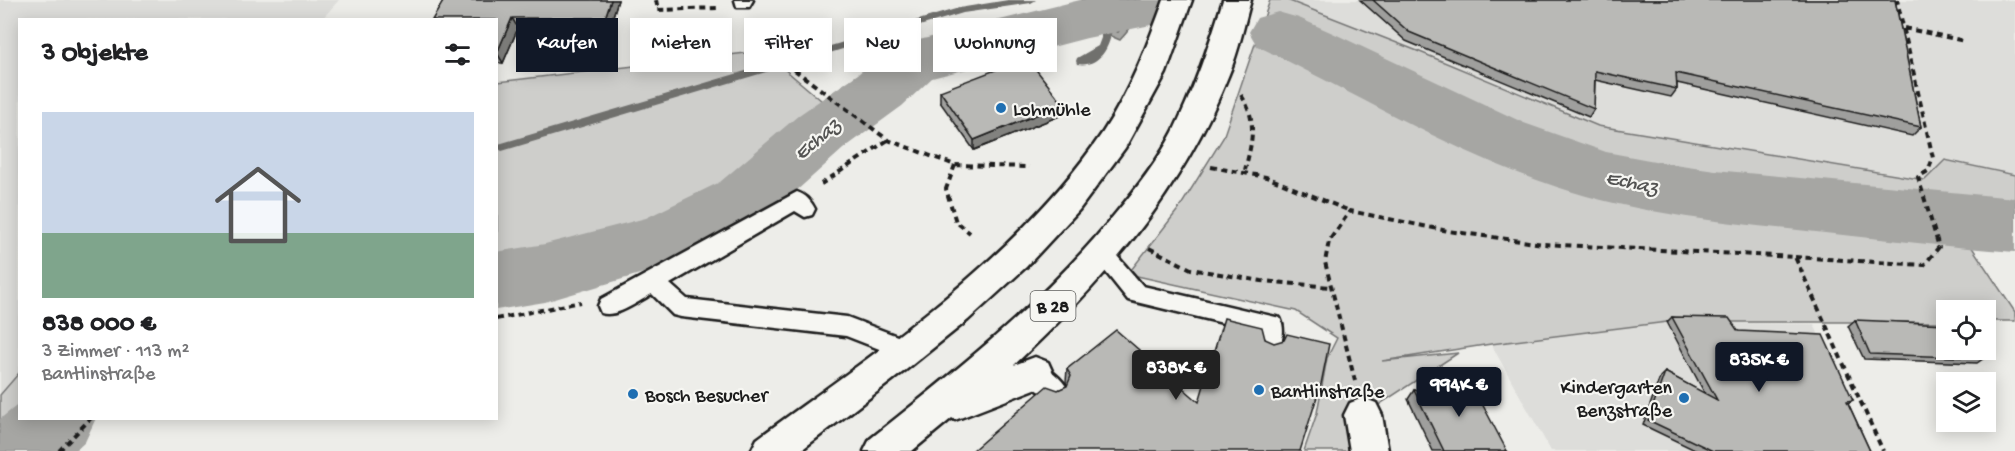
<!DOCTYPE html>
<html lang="de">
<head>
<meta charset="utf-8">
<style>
	:root { --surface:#fff; --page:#f6f6f6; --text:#202124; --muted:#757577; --line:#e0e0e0; --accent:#111827 }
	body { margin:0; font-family:"Gochi Hand",sans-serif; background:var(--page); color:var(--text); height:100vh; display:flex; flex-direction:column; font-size:22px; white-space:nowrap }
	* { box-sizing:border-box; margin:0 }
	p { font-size:20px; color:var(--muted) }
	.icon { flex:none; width:33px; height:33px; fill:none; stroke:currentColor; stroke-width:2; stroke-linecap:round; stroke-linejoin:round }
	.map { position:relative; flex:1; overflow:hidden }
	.panel { position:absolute; left:18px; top:18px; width:480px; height:402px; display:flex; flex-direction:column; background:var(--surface); border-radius:0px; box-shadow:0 3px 15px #0003 }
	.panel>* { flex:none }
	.top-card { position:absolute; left:516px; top:18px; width:570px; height:54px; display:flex; gap:12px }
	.fabs { position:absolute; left:1936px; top:300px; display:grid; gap:12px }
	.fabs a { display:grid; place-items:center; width:60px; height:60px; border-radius:0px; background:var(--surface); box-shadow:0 3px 15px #0003; font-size:30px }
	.price { position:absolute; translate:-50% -51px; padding:0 14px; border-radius:6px; background:var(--accent); color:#fff; font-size:20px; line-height:39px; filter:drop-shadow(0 2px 3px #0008) }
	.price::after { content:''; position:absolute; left:50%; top:36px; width:18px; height:14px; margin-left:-9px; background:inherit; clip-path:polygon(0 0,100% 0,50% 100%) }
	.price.selected { background:#222; color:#fff }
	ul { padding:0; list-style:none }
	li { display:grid; align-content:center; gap:12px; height:318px; padding:0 24px }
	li+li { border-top:2px solid var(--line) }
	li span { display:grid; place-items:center; height:186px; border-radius:0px; color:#555 }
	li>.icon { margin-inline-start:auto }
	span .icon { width:108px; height:108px; fill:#fffc; stroke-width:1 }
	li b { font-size:26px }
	h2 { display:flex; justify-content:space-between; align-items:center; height:72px; padding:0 24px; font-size:26px }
	.chip { padding:0 21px; border-radius:0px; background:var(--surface); box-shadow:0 3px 15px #0003; font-size:21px; line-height:54px }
	.chip.selected { background:var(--accent); color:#fff }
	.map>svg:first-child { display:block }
	.built { fill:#ddddda }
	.green { fill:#cececb; stroke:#757574; stroke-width:1.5 }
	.water { fill:#a6a6a3; stroke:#6f6f6d; stroke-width:1.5 }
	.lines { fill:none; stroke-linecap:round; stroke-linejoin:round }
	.shore { stroke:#535352; stroke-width:1.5 }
	.stream { fill:#6f6f6d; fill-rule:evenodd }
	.river { fill:#a6a6a3; fill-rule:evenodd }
	.service-casing { stroke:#1c1c1c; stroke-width:5 }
	.minor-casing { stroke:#1c1c1c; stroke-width:5 }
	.primary-casing { stroke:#1c1c1c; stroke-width:5 }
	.path { stroke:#1c1c1c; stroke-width:4; stroke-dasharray:6 4.5; stroke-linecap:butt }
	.service { fill:#f6f6f2; fill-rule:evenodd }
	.minor { fill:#f6f6f2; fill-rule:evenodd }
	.primary { fill:#f6f6f2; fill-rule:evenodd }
	.wall { fill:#9f9f9d; stroke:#1c1c1c; stroke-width:1.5 }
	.shaded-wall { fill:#82827f; stroke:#1c1c1c; stroke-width:1.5 }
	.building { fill:#b9b9b6; stroke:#1c1c1c; stroke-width:1.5 }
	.poi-dot { fill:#1f6fb2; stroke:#f6f6f2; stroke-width:2 }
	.labels { text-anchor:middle; stroke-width:4.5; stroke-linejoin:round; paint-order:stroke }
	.shield { fill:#f6f6f2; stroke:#5d5d5c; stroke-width:1.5 }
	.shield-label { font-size:18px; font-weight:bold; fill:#1c1c1c }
	.poi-label { font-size:20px; fill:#1c1c1c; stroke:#f6f6f2; text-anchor:start }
	.water-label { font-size:21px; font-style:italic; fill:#535352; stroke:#f6f6f2 }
</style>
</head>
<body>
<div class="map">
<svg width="2015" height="451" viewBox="0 0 2015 451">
	<rect width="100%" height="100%" fill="#edede9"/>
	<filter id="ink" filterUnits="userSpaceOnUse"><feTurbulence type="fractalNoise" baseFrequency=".0167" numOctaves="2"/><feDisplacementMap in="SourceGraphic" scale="12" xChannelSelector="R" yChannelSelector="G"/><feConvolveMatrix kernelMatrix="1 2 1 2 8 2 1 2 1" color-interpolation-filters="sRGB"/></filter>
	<g filter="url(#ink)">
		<path class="built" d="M0,0H339L322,19L20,20L19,371L0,394Z
			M1287,0H2015V175L1945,160L1925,180L1598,126L1415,50Z
			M1667,322L1814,324L1869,451H1551L1491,344Z"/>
		<path class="green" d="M1270,0H1287L1415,50L1598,126L1925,180L1945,160L2015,175V231H1961L2015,312V321H1986V310H1947V322H1667L1491,344L1382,361L1458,353L1363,415L1369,451H1304L1317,413L1327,358L1337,338L1296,311L1128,274L1180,207L1223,138Z
			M763,51L861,134L791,184L698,238L621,277L497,308V82Z
			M19,373L20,418L83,419L52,451H0V395Z"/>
		<path class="water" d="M1082,0H1141C1141,16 1131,28 1120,40L1092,28Z"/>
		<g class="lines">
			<path class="shore" d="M1088,0L1096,23L1118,32L1130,18L1135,0
				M1096,0L1102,17L1116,23L1127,7V0"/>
			<path class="stream" d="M1008,0H1036L1031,3L963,13L502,151L496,147L498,144L502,143L959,8Z
				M1083,0H1095L1110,12C1117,33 1105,69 1077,64L1076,61L1077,58L1098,46L1101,38V15Z"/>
			<path class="river" d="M1080,0H1164L1170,9L1161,23L1087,38L932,78L902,106L843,149L766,218L687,260L545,302L496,310V252L545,244L646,218L720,182L799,115L858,74L891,47Z
				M1278,12L1299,18L1337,35L1524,123L1606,152L1660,162L1715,170L2015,198V252C1948,247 1882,239 1816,232C1728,223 1642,215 1557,187C1452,152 1357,94 1257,46L1249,32L1257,18Z
				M20,403V418H96L85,442L75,451H0V419Z"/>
			<defs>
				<path id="service" d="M735,0H753L749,7H737Z
					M797,192C806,195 811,201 815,209L812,215L805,217L795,211L670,284L687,299L847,317L913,342L916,349L913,356L905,359L846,336L681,317L673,315L652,294C637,302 617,318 601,313L598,306L601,299Z
					M1103,246L1111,249L1143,286L1280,318C1285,328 1283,341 1278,351L1270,354L1262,351L1259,344L1260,332L1128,300L1092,255L1095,249Z
					M1035,363C1048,367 1062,378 1068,390L1064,397L1056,400C1043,396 1029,385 1023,373L1027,366Z"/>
				<path id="minor" d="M1363,398L1376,403L1382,415L1388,451H1350L1344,415L1350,403Z"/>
				<path id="primary" d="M1164,0H1192L1166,73L1125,148L1079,210L1026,267L968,320L907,369L800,451H751L757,439C880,349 1016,260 1103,132C1130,91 1147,46 1164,0Z
					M1223,0H1251C1244,24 1239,51 1229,74C1181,194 1107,278 1014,365L1035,357L1048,362L1053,373L1048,384L955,420L952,418L912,451H864L870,439C957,370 1045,301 1115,214C1136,189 1158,161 1173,132C1194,89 1209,46 1223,0Z"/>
			</defs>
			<use href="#service" class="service-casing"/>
			<use href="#minor" class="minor-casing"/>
			<use href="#primary" class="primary-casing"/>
			<path class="path" d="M656,0L658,10L719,8
				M750,26L768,50L888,140L955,165L1029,167
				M1904,28L1965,41
				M1241,95C1258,120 1252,142 1245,170
				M955,165L946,189L956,222L970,233
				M1211,167L1266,177L1350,211
				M821,184L888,140
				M1149,248L1191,269L1262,281L1331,287
				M1795,257L1924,265L1939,247L1918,177L1928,171L1933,158L1897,0
				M496,319L581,302
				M1355,381L1325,262L1329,241L1350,211L1448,231L1543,244L1795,257L1883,451
				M59,451L91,418"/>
			<use href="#service" class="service"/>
			<use href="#minor" class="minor"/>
			<use href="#primary" class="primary"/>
		</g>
		<path class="wall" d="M444,0H618L609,29L518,28L503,63H496V20Z
			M1360,0H1895L1921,127L1912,136L1677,83V89L1671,97L1595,80L1594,109L1589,117L1406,41Z
			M940,91L1063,104L1062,115L974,150L940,102Z
			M1672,317L1738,331L1853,400L1848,403L1870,451H1697L1643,425L1660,377L1665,372L1705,394L1667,322Z
			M1855,320L1984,358L1977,363L1864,359L1848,326Z
			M1265,339L1300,451L1058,390L1067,386L1066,382L1067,369L1199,402Z
			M1414,390L1507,451H1433L1408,399Z"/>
		<path class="shaded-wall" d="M611,0H618L609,29L605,18Z
			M512,18L518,28L503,63L497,53Z
			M1063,104L1062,115L974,150V140Z"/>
		<path class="building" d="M444,0H611L605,18H512L497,53H496V20H432Z
			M1373,0H1895L1921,127L1676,73L1677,89L1595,71L1594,109L1409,32Z
			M1027,58L1063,104L974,140L940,91Z
			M1672,317L1729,318L1738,331L1823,335L1853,400L1847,401L1870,451H1713L1648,420L1665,372L1717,400Z
			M1224,318L1262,327L1265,339L1274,343L1284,340L1287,334L1329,344L1321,384L1300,451H972L1047,386L1058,390L1067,386L1071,376L1067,369L1116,330L1199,402Z
			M1855,320L1947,324V350H1980L1984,358L1870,354Z
			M1469,379L1507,451H1444L1414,390Z"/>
	</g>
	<g class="poi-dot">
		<circle cx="1001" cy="108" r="6"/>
		<circle cx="1259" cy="390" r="6"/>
		<circle cx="633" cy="394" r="6"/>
		<circle cx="1684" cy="398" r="6"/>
	</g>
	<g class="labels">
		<rect class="shield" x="1030.5" y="291" width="45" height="30" rx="4.5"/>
		<g class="shield-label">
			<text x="1053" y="312">B 28</text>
		</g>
		<g class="poi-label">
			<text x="1013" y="115">Lohmühle</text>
			<text x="1672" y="393" text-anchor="end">Kindergarten<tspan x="1672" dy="23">Benzstraße</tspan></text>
			<text x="1271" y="397">Bantlinstraße</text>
			<text x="645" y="401">Bosch Besucher</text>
		</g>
		<g class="water-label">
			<text transform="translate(816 138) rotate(-40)" y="7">Echaz</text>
			<text transform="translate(1632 181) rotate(12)" y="7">Echaz</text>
		</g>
	</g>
</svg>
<div class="fabs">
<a><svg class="icon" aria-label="locate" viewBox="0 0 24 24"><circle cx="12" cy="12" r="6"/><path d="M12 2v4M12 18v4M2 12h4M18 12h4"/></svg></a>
<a><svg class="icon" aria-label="layers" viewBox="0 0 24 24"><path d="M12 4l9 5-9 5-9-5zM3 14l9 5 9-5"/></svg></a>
</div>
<b class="price" style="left:1759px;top:393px">835K €</b>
<b class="price selected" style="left:1176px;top:401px">838K €</b>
<b class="price" style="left:1459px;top:418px">994K €</b>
<div class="top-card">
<a class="chip selected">Kaufen</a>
<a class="chip">Mieten</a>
<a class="chip">Filter</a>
<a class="chip">Neu</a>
<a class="chip">Wohnung</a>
</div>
<section class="panel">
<h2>3 Objekte<svg class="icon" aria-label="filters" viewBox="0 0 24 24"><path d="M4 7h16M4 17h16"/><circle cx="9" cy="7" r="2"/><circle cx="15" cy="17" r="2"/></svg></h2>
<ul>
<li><span style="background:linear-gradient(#c9d6e8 65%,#7fa58c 0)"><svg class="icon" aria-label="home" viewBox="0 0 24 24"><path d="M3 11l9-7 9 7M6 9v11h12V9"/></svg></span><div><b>838 000 €</b><p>3 Zimmer · 113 m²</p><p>Bantlinstraße</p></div></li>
</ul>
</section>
</div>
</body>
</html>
